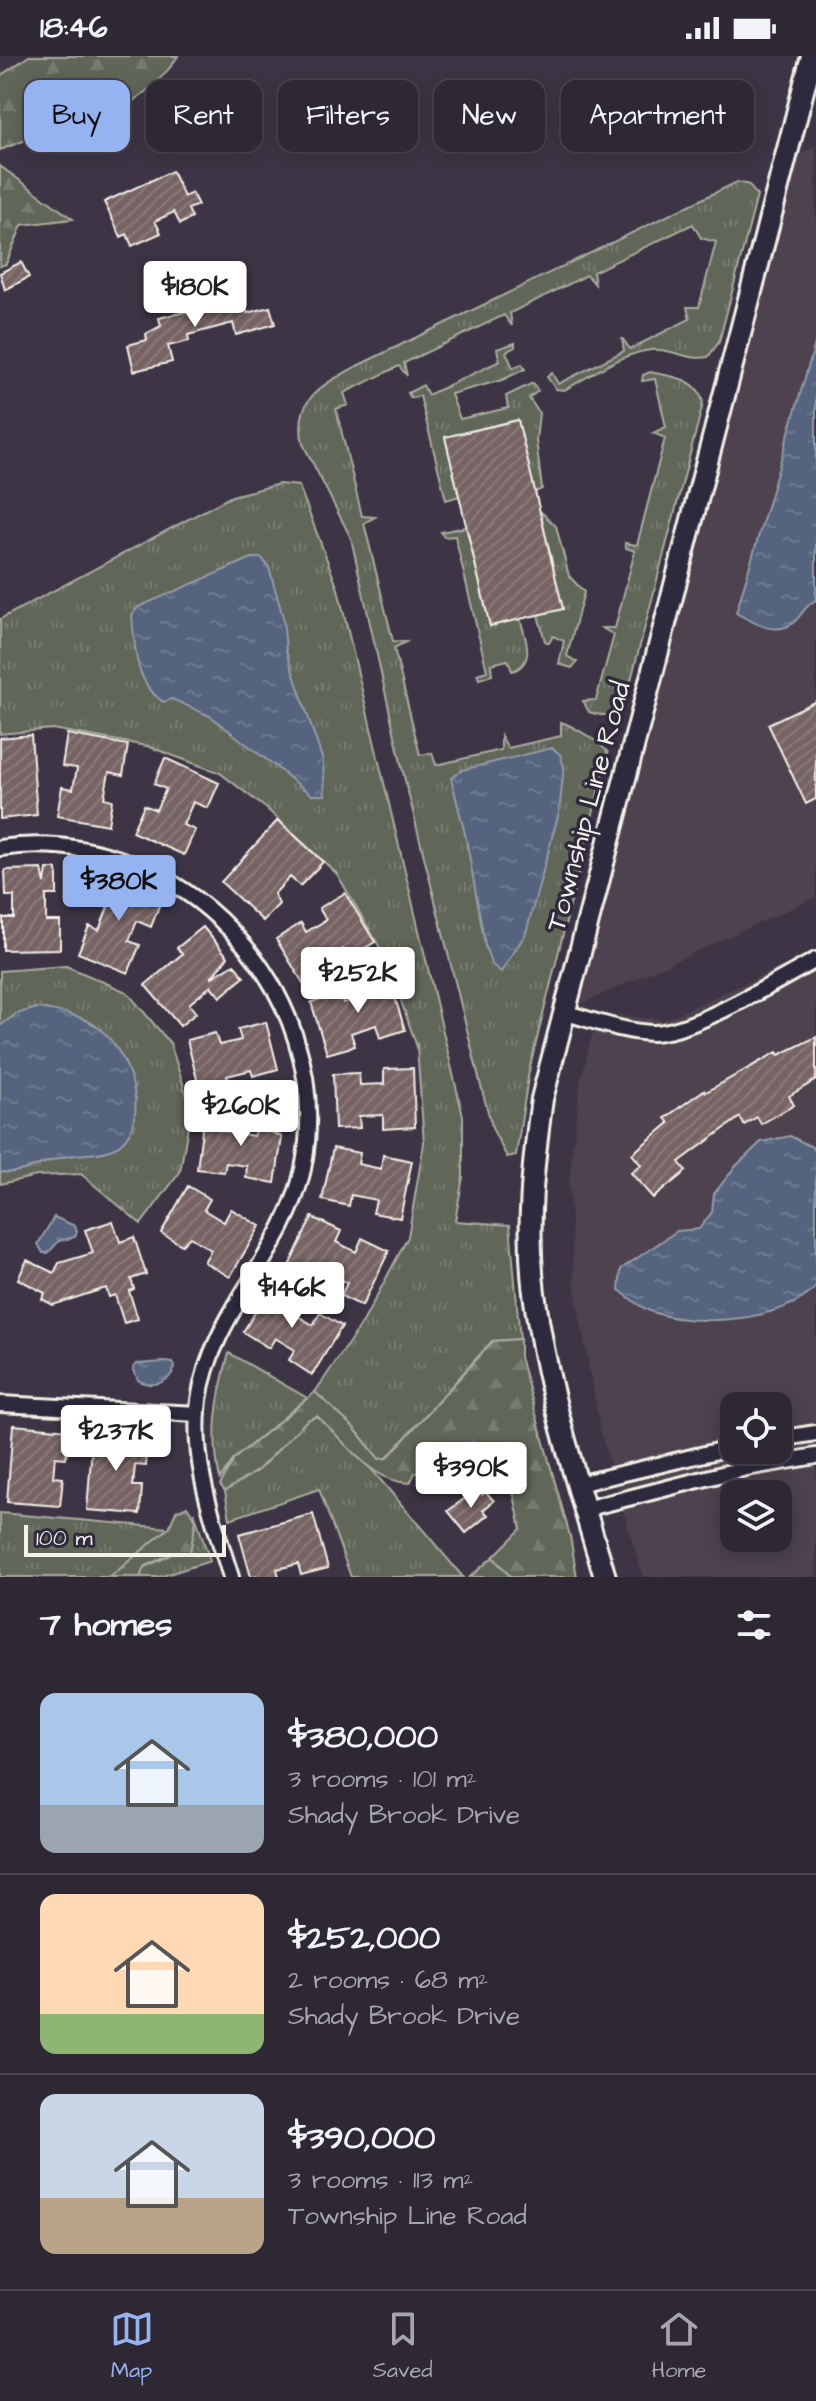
<!DOCTYPE html>
<html lang="en">
<head>
<meta charset="utf-8">
<style>
	:root { --surface:#2e2834; --page:#36303c; --text:#f1f3f6; --muted:#a7a6ac; --line:#49444f; --accent:#95b2f1 }
	body { margin:0; font-family:"Architects Daughter",sans-serif; background:var(--page); color:var(--text); height:100vh; display:flex; flex-direction:column; font-size:30px; white-space:nowrap }
	* { box-sizing:border-box; margin:0 }
	p { font-size:26px; color:var(--muted) }
	.icon { flex:none; width:44px; height:44px; fill:none; stroke:currentColor; stroke-width:2; stroke-linecap:round; stroke-linejoin:round }
	.map { position:relative; height:1521px; overflow:hidden }
	.drawer { display:flex; flex-direction:column; background:var(--surface); flex:1 }
	.drawer>* { flex:none }
	.banner { position:absolute; left:24px; top:24px; width:768px; height:72px; display:flex; gap:16px }
	.buttons { position:absolute; left:720px; top:1336px; display:grid; gap:16px }
	.buttons a { display:grid; place-items:center; width:72px; height:72px; border-radius:16px; background:var(--surface); box-shadow:0 4px 20px #0003,0 0 0 2px var(--line); font-size:40px }
	.scale { position:absolute; left:24px; bottom:20px; width:202px; box-sizing:border-box; padding-left:8px; border:4px solid #f4f1e8; border-top:0; font-size:22px; line-height:28px; white-space:nowrap; color:#f4f1e8; -webkit-text-stroke:6px #2f2a3d; paint-order:stroke }
	.price { position:absolute; translate:-50% -68px; padding:0 18px; border-radius:8px; background:#fff; color:#222; font-size:26px; line-height:52px; filter:drop-shadow(0 2px 4px #0008) }
	.price::after { content:''; position:absolute; left:50%; top:48px; width:24px; height:18px; margin-left:-12px; background:inherit; clip-path:polygon(0 0,100% 0,50% 100%) }
	.price.current { background:var(--accent); color:#111 }
	ul { padding:0; list-style:none }
	li { display:flex; align-items:center; gap:24px; height:200px; padding:0 40px }
	li+li { border-top:2px solid var(--line) }
	li span { display:grid; place-items:center; flex:none; width:224px; height:160px; border-radius:16px; color:#555 }
	li>.icon { margin-inline-start:auto }
	span .icon { width:96px; height:96px; fill:#fffc; stroke-width:1 }
	li b { font-size:34px }
	h2 { display:flex; justify-content:space-between; align-items:center; height:96px; padding:0 40px; font-size:34px }
	.pill { padding:0 28px; border-radius:16px; background:var(--surface); box-shadow:0 4px 20px #0003,0 0 0 2px var(--line); font-size:28px; line-height:72px }
	.pill.current { background:var(--accent); color:#111 }
	.status { display:flex; justify-content:space-between; align-items:center; height:56px; padding:0 40px; background:var(--surface); direction:ltr }
	.status svg { height:22px; fill:currentColor }
	.dock { display:flex; justify-content:space-around; align-items:center; height:112px; border-top:2px solid var(--line); background:var(--surface); font-size:22px; color:var(--muted) }
	.dock a { display:grid; justify-items:center; gap:4px }
	.dock .current { color:var(--accent) }
	.map>svg:first-child { display:block }
	.built { fill:#4e434e; fill-rule:evenodd }
	.grass { fill:url(#grass-tufts); stroke:#aaaca0; stroke-width:2 }
	.forest { fill:url(#forest-firs); stroke:#aaaca0; stroke-width:2 }
	.water { fill:url(#water-ripples); stroke:#949ca8; stroke-width:2 }
	.building { fill:url(#building-hatch); stroke:#f4f1e8; stroke-width:2 }
	.lines { fill:none; stroke-linecap:round; stroke-linejoin:round }
	.street-casing { stroke:#f4f1e8; stroke-width:20 }
	.secondary-casing { stroke:#f4f1e8; stroke-width:26 }
	.street { stroke:#2f2a3d; stroke-width:14 }
	.secondary { stroke:#2f2a3d; stroke-width:20 }
	.labels { text-anchor:middle; stroke-width:7; stroke-linejoin:round; paint-order:stroke }
	.street-label { font-size:28px; fill:#f4f1e8; stroke:#2f2a3d }
</style>
</head>
<body>
<div class="status"><b>18:46</b><svg viewBox="0 0 49 12"><path d="M0 12V9h3v3zM5 12V6h3v6zM10 12V3h3v9zM15 12V0h3v12zM26 1h20v11H26zM47 4h2v5h-2z"/></svg></div>
<div class="map">
<svg width="816" height="1521" viewBox="0 0 816 1521">
	<defs>
		<pattern id="grass-tufts" width="24" height="20" patternUnits="userSpaceOnUse" patternTransform="scale(2)"><rect width="24" height="20" fill="#606659"/><path d="M3 7l-1-3M5 7V3M7 7l1-3M15 17l-1-3M17 17v-4M19 17l1-3" fill="none" stroke="#777c71"/></pattern>
		<pattern id="forest-firs" width="22" height="20" patternUnits="userSpaceOnUse" patternTransform="scale(2)"><rect width="22" height="20" fill="#606659"/><path d="M5 1l3.5 6h-7zM16 11l3.5 6h-7z" fill="#777c71"/></pattern>
		<pattern id="water-ripples" width="26" height="14" patternUnits="userSpaceOnUse" patternTransform="scale(2)"><rect width="26" height="14" fill="#54647e"/><path d="M2 4q2-2 4 0t4 0M15 11q2-2 4 0t4 0" fill="none" stroke="#6d7b90"/></pattern>
		<pattern id="building-hatch" width="6" height="6" patternUnits="userSpaceOnUse" patternTransform="scale(2)"><rect width="6" height="6" fill="#776364"/><path d="M-1 1l2-2M0 6l6-6M5 7l2-2" fill="none" stroke="#8b7a7a"/></pattern>
	</defs>
	<rect width="100%" height="100%" fill="#3d3545"/>
	<filter id="ink" filterUnits="userSpaceOnUse"><feTurbulence type="fractalNoise" baseFrequency=".0125" numOctaves="2"/><feDisplacementMap in="SourceGraphic" scale="16" xChannelSelector="R" yChannelSelector="G"/><feConvolveMatrix kernelMatrix="1 2 1 2 8 2 1 2 1" color-interpolation-filters="sRGB"/></filter>
	<g filter="url(#ink)">
		<path class="built" d="M816,90V841L563,956L785,105Z
			M816,895V1521H643L601,1378L575,1234L569,1128L580,1028L592,979L615,959L663,964ZM734,1350H778V1394H734ZM734,1438H778V1482H734Z"/>
		<path class="grass" d="M737,126L749,129L757,140L719,286L708,301C688,305 671,292 651,294C621,297 589,321 564,334L556,333L547,321L552,317L558,328L624,295L622,282L630,293L690,263L687,251H699L716,186L701,182L693,168L593,216L595,228L587,219L510,257L512,270L504,259L404,307L407,320L399,310L344,337L348,349L336,353L362,460L375,461L364,467L393,585L406,586L394,592L420,699L432,697L436,709L501,694V680L508,692L561,680V666C573,670 602,687 608,697L529,1015L516,1099L507,1101L493,1074L482,1034L403,716L351,482L303,388C293,341 323,329 357,310Z
			M515,287V291L506,296L513,312L522,308L525,313L502,324L451,338L460,363L508,352L506,340L533,327L538,335L529,342L539,357L536,384L542,433L535,436L517,364L445,381L459,440L446,444L420,340L411,342L408,337L423,329L428,339L500,305L497,293Z
			M650,316C671,321 700,321 703,348L626,643C618,660 606,662 589,656L583,645L596,644L614,579L602,572H615L635,495L626,492L625,487L637,489L665,382L653,377L666,371L655,323L642,325L643,319Z
			M279,428L299,430L338,533L463,1060V1121L455,1165L510,1169L520,1283L492,1285L387,1402L379,1403L354,1372L315,1336L363,1266L408,1181L424,1087L417,991L386,902L337,818L267,753L220,717L147,690L52,673L0,678V563L232,440Z
			M540,455L556,470L569,520L584,536L567,600L577,606L572,612L559,608L564,585L553,580L549,587L545,585L538,559L563,553Z
			M466,471L490,570L520,563C525,581 537,607 512,615L508,604L491,608L492,619L479,623L477,618L487,615L455,480L444,481L441,476Z
			M66,910L127,936L170,987L191,1053L180,1116L141,1168L81,1118L37,1120L0,1128V1116L22,1114L64,1100L104,1096L136,1043C123,1003 109,968 64,958C54,955 43,951 33,954C19,956 12,965 0,970V915Z
			M229,1297L307,1342L234,1403L220,1423C210,1378 217,1340 229,1297Z
			M317,1360L373,1415L463,1521H351L319,1433L230,1463L225,1435L258,1414L307,1364Z
			M194,1456L210,1505L159,1521H140L144,1511C167,1502 203,1486 194,1456Z
			M0,1457L169,1472L110,1521H0Z
			M493,1501L511,1521H470Z"/>
		<path class="forest" d="M29,0H178C151,44 102,59 65,94L44,77L0,94V20Z
			M0,110L73,163L22,169L6,208L0,210Z
			M520,1283V1301L570,1480L577,1521H511L493,1501L521,1473L514,1439L500,1422L479,1420L460,1431L431,1415L415,1417L410,1427C369,1426 346,1385 317,1360L307,1364L258,1414L225,1435L220,1429L234,1403L315,1336L354,1372L379,1403L387,1402L493,1285Z
			M187,1450L196,1464L190,1497H172L144,1511L140,1521H110L169,1472L176,1455Z"/>
		<path class="water" d="M816,284V544C807,548 804,555 797,563C780,583 754,567 736,557Z
			M252,502H262L269,512L283,561L286,595L323,705L325,739H312L210,660L172,643L163,646C134,626 135,591 132,559L138,551Z
			M552,692L560,698L564,711L559,756L526,877L501,916L491,908L485,889L466,782L451,722L462,714Z
			M37,952C56,955 80,958 96,970C127,991 154,1062 119,1089C103,1101 79,1096 60,1102C41,1107 20,1119 0,1116V970L16,958Z
			M790,1080L812,1091L816,1097V1231C785,1266 691,1272 650,1255C639,1251 629,1241 619,1234L621,1213L677,1175L699,1173L712,1156L714,1138L736,1110L761,1086Z
			M54,1161L75,1170L77,1176L75,1181L59,1185L48,1197H43L38,1188Z
			M164,1306L173,1307L175,1311C170,1327 152,1333 138,1324L133,1312L136,1308Z"/>
		<path class="building" d="M172,115L184,141L192,137L198,149L188,153L192,162L180,168L174,156L155,165L161,177L132,190L127,178L121,181L104,146Z
			M21,206L29,221L5,234L0,217Z
			M224,239L228,252L245,248L247,257L270,251L275,268L236,279L233,267L188,279L189,285L168,290L172,306L134,315L128,289L147,284L146,278L161,270L159,262L197,253L195,247Z
			M518,364L563,553L490,570L445,381Z
			M816,645V743L806,748L768,668Z
			M67,678L128,689L123,719L109,716L104,742L112,744L108,769L57,760L62,731L73,733L77,712L62,710Z
			M31,679L37,759L0,763V682Z
			M165,702L219,727L208,752L193,746L183,769L195,774L184,799L132,776L144,749L156,754L166,733L154,728Z
			M278,764L323,806L300,830L290,821L274,838L279,848L263,865L221,826Z
			M42,813L45,827L47,813H57V839H46V865H60V893L3,894V862H14V840H6L5,814Z
			M104,818L162,842L151,871L137,865L129,885L140,889L128,917L78,897L89,870L99,874L108,851L93,845Z
			M345,837L375,886L349,902L343,893L322,906L326,913L303,927L276,883L301,867L306,876L326,864L319,852Z
			M203,871L228,901L211,922L234,908L244,921L220,941L211,930L189,948L196,957L180,970L145,929L182,898L177,892Z
			M389,922L405,974L380,982L376,969L351,977L355,990L327,998L311,946L340,937L343,947L363,941L360,930Z
			M266,966L278,1013L253,1020L251,1014L227,1020L230,1032L201,1039L187,984L215,977L219,989L241,984L238,973Z
			M816,981V1024L789,1040L794,1049L761,1068L757,1061L744,1069L740,1061L679,1106L686,1115L653,1142L631,1117L641,1109L632,1098L669,1067L665,1062L704,1034L706,1036L777,996L779,999Z
			M413,1012L415,1071L383,1073V1059L359,1060L360,1072L335,1073L333,1018L359,1017L360,1029L384,1028V1013Z
			M204,1058L226,1061L224,1075L254,1080L256,1064L292,1069L291,1075L271,1076L282,1081L275,1127L246,1122L247,1110L226,1107L224,1116L197,1113Z
			M333,1092L360,1097L358,1108L381,1113L383,1099L412,1105L400,1162L373,1157L376,1144L351,1139L349,1150L322,1144Z
			M188,1130L210,1143L204,1154L224,1166L231,1153L260,1170L230,1221L204,1206L211,1194L190,1181L182,1189L161,1177Z
			M312,1161L341,1175L336,1186L356,1196L362,1182L389,1195L362,1250L341,1240L347,1227L321,1215L316,1226L288,1212Z
			M113,1165L120,1186L134,1181L146,1218L131,1223L134,1233L129,1235L138,1263L124,1267L115,1239L109,1241L106,1232L53,1249L42,1243L45,1237L18,1223L27,1204L54,1217L59,1207L93,1197L85,1174Z
			M272,1229L297,1244L290,1255L313,1269L320,1257L342,1270L312,1319L289,1304L295,1294L275,1282L269,1292L243,1276Z
			M13,1369L69,1374L66,1402L55,1401L53,1421L63,1422L60,1450L7,1446Z
			M93,1377L148,1382L146,1410L135,1409L133,1430H142L140,1458L87,1454Z
			M477,1433L482,1439L486,1436L494,1445L483,1454L488,1459L466,1477L448,1455Z
			M313,1458L328,1512L301,1519L298,1508L277,1513L279,1521H251L239,1478Z"/>
		<g class="lines">
			<defs>
				<path id="street" d="M0,792C180,766 339,935 303,1113C285,1198 211,1257 199,1344C191,1407 213,1462 231,1521
					M563,956C592,964 623,976 653,977C693,977 778,924 816,904
					M0,1348L198,1358
					M778,1383L816,1377
					M578,1428L734,1391
					M585,1453L746,1412L816,1400"/>
				<path id="secondary" d="M605,1521C577,1427 547,1335 534,1237C526,1173 533,1107 542,1043L812,0"/>
			</defs>
			<use href="#street" class="street-casing"/>
			<use href="#secondary" class="secondary-casing"/>
			<use href="#street" class="street"/>
			<use href="#secondary" class="secondary"/>
		</g>
	</g>
	<g class="labels">
		<g class="street-label">
			<text transform="translate(587 750) rotate(-75)" y="10">Township Line Road</text>
		</g>
	</g>
</svg>
<div class="buttons">
<a><svg class="icon" aria-label="locate" viewBox="0 0 24 24"><circle cx="12" cy="12" r="6"/><path d="M12 2v4M12 18v4M2 12h4M18 12h4"/></svg></a>
<a><svg class="icon" aria-label="layers" viewBox="0 0 24 24"><path d="M12 4l9 5-9 5-9-5zM3 14l9 5 9-5"/></svg></a>
</div>
<div class="scale">100 m</div>
<b class="price" style="left:195px;top:273px">$180K</b>
<b class="price current" style="left:119px;top:867px">$380K</b>
<b class="price" style="left:358px;top:959px">$252K</b>
<b class="price" style="left:241px;top:1092px">$260K</b>
<b class="price" style="left:292px;top:1274px">$146K</b>
<b class="price" style="left:116px;top:1417px">$237K</b>
<b class="price" style="left:471px;top:1454px">$390K</b>
<div class="banner">
<a class="pill current">Buy</a>
<a class="pill">Rent</a>
<a class="pill">Filters</a>
<a class="pill">New</a>
<a class="pill">Apartment</a>
</div>
</div>
<section class="drawer">
<h2>7 homes<svg class="icon" aria-label="filters" viewBox="0 0 24 24"><path d="M4 7h16M4 17h16"/><circle cx="9" cy="7" r="2"/><circle cx="15" cy="17" r="2"/></svg></h2>
<ul>
<li><span style="background:linear-gradient(#a9c7e8 70%,#9aa5b1 0)"><svg class="icon" aria-label="home" viewBox="0 0 24 24"><path d="M3 11l9-7 9 7M6 9v11h12V9"/></svg></span><div><b>$380,000</b><p>3 rooms · 101 m²</p><p>Shady Brook Drive</p></div></li>
<li><span style="background:linear-gradient(#ffd9b3 75%,#8fb573 0)"><svg class="icon" aria-label="home" viewBox="0 0 24 24"><path d="M3 11l9-7 9 7M6 9v11h12V9"/></svg></span><div><b>$252,000</b><p>2 rooms · 68 m²</p><p>Shady Brook Drive</p></div></li>
<li><span style="background:linear-gradient(#c9d6e8 65%,#b9a48a 0)"><svg class="icon" aria-label="home" viewBox="0 0 24 24"><path d="M3 11l9-7 9 7M6 9v11h12V9"/></svg></span><div><b>$390,000</b><p>3 rooms · 113 m²</p><p>Township Line Road</p></div></li>
</ul>
</section>
<nav class="dock">
<a class="current"><svg class="icon" aria-label="map" viewBox="0 0 24 24"><path d="M3 6l6-2 6 2 6-2v14l-6 2-6-2-6 2zM9 4v14M15 6v14"/></svg>Map</a>
<a><svg class="icon" aria-label="saved" viewBox="0 0 24 24"><path d="M7 4h10v16l-5-4-5 4z"/></svg>Saved</a>
<a><svg class="icon" aria-label="home" viewBox="0 0 24 24"><path d="M3 11l9-7 9 7M6 9v11h12V9"/></svg>Home</a>
</nav>
</body>
</html>
